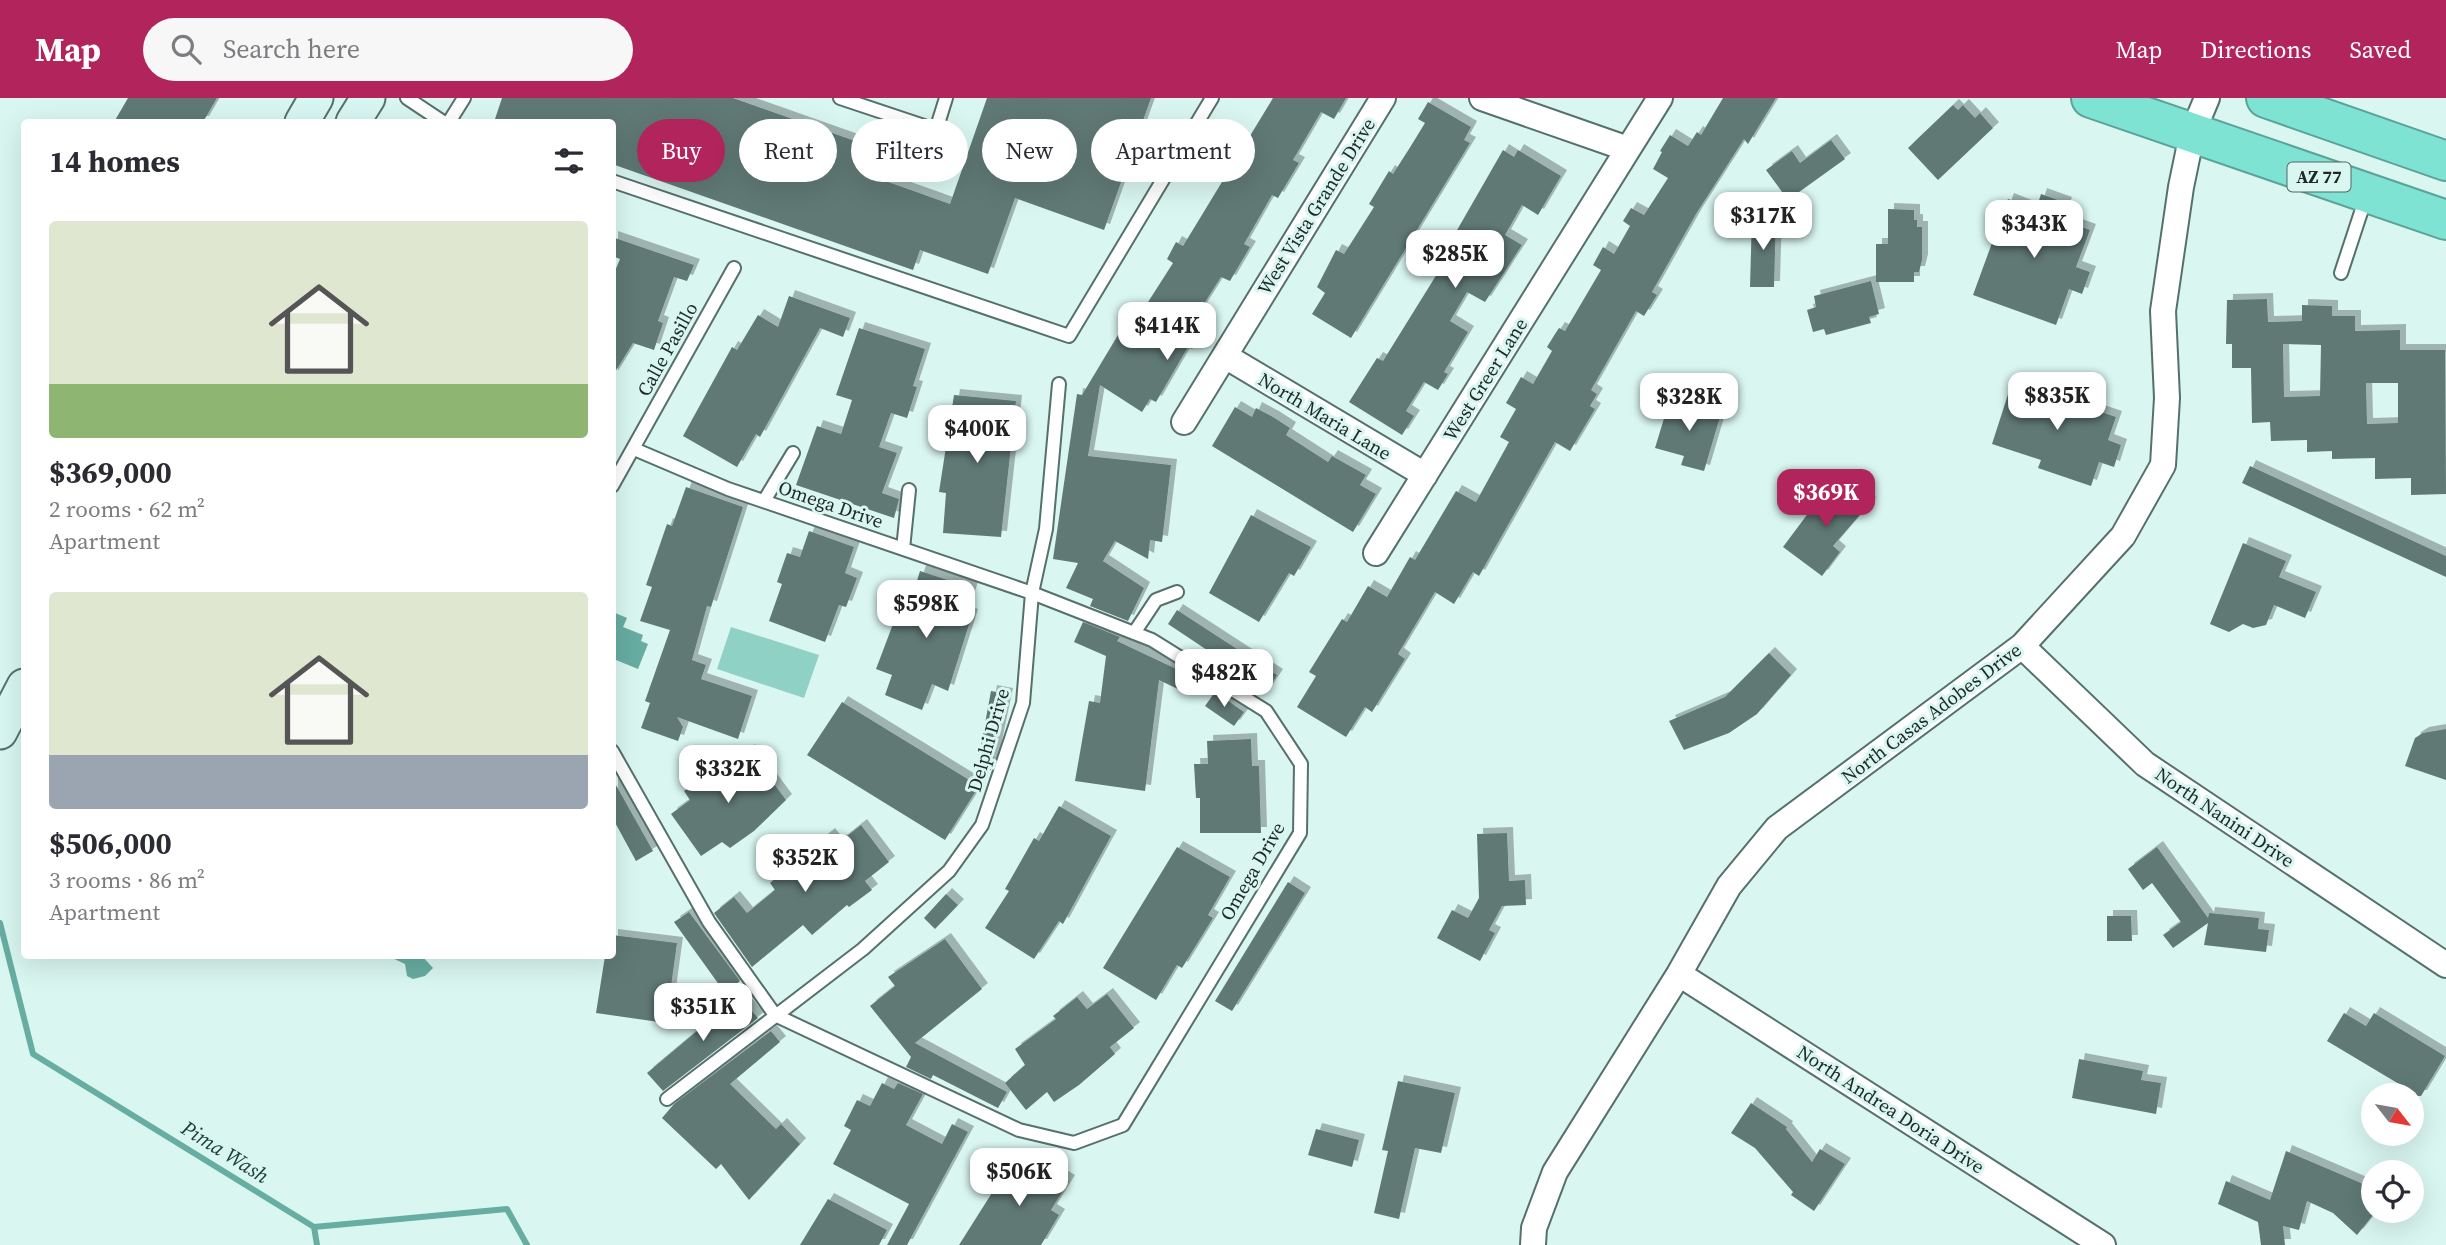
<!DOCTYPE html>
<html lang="en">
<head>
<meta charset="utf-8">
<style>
	:root { --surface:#fff; --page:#f7f7f7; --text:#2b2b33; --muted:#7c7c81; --accent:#b1245c }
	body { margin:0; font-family:"Source Serif 4",serif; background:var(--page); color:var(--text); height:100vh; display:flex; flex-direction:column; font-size:26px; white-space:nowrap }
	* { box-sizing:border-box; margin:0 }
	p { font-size:23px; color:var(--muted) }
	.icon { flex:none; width:38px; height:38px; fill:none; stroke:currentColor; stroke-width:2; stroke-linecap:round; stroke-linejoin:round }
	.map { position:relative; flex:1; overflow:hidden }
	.sheet { position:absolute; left:21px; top:21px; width:595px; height:840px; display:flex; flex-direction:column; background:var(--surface); border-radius:7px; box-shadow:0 7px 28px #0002 }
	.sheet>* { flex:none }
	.top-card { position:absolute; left:637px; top:21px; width:665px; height:63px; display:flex; gap:14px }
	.needle { width:46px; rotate:121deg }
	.tools { position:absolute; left:2361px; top:985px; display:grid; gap:14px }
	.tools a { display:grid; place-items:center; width:63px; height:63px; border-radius:50%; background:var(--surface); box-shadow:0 7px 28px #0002; font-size:35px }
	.price { position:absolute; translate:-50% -60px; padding:0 16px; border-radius:14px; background:#fff; color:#222; font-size:23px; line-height:46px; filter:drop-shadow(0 2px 4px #0008) }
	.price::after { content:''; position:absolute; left:50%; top:42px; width:21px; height:16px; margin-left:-10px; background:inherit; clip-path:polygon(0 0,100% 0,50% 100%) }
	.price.on { background:var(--accent); color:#fff }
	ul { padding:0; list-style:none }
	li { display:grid; align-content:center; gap:14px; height:371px; padding:0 28px }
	li span { display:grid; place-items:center; height:217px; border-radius:7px; color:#555 }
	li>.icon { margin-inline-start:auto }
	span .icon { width:126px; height:126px; fill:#fffc; stroke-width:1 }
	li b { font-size:30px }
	h2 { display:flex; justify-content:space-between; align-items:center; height:84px; padding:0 28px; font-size:30px }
	.chip { padding:0 24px; border-radius:32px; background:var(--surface); box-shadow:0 7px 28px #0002; font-size:24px; line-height:63px }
	.chip.on { background:var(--accent); color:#fff }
	header { display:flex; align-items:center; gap:42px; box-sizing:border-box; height:98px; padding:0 35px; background:var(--accent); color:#fff }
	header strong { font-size:33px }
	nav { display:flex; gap:38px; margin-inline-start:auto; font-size:24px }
	.search { width:490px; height:63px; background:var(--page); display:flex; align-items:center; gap:18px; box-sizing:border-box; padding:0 24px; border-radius:38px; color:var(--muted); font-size:26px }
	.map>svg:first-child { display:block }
	.green { fill:#90d1c6 }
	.water { fill:#67ada2 }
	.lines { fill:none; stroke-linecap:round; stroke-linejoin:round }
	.stream { stroke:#67ada2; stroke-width:6 }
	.building { fill:#607975; fill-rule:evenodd; filter:url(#shadow) }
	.lane-casing { stroke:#56706b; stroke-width:16 }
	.street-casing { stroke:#56706b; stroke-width:28 }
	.secondary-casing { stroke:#56706b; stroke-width:37 }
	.highway-casing { stroke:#5ca297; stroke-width:42 }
	.lane { stroke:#fff; stroke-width:12 }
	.street { stroke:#fff; stroke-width:24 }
	.secondary { stroke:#d8f7f2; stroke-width:33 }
	.highway { stroke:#7ee3d3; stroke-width:38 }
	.labels { text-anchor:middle; stroke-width:6; stroke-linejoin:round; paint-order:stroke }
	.shield { fill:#d9f6f0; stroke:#566663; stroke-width:2 }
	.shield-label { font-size:18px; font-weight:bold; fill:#1e2927 }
	.street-label { font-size:19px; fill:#1e2927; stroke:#d9f6f0 }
	.water-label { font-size:21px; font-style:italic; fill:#1c3e39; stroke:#d9f6f0 }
</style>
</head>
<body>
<header>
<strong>Map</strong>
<div class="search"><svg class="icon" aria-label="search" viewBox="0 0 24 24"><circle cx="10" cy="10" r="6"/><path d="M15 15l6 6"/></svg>Search here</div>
<nav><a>Map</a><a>Directions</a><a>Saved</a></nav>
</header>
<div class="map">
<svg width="2446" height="1147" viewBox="0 0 2446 1147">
	<defs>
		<filter id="shadow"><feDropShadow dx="6" dy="-6" stdDeviation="0" flood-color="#0004"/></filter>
	</defs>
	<rect width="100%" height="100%" fill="#d9f6f0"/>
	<path class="green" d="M731,529L819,557L804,600L717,571Z"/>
	<path class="water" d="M613,514L627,520L623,529L643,537L641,543L648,546L638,571L616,562L613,555Z
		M388,858H422L433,870L425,878L413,881L407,878L405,866Z"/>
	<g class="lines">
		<path class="stream" d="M0,825L33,956L314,1129L507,1111L527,1147
			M314,1129L317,1147"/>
	</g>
	<path class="building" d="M128,0H217L203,24H114Z
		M502,0H733L872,49L863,75L950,106L987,0H1151L1104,132L1015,100L988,176L920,152L913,172L612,66V24H494Z
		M1273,0H1346L1334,21L1321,14L1293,62L1299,65L1278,100L1272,97L1244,146L1250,149L1230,183L1221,179L1190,228L1202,235L1192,251L1188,249L1156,304L1150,301L1142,314L1100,287L1088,358L1171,367L1162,444L1150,442L1148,461L1115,443L1103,463L1144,490L1128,523L1090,508L1093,501L1066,490L1078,465L1053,461L1077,296L1082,297L1127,222L1134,226L1173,165L1167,161L1176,144L1183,148Z
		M1723,0H1776L1748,46L1744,41L1696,116L1652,194L1657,197L1644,218L1636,213L1591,292L1597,296L1590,308L1595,311L1570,353L1555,344L1479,478L1473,474L1454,506L1435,494L1398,556L1405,561L1372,614L1365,609L1346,639L1297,609L1316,578L1309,574L1342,521L1347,524L1368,488L1387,499L1410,459L1415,462L1456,393L1476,404L1509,344L1500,339L1516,311L1506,305L1521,279L1533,286L1552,253L1547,249L1555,236L1559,230L1565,233L1601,172L1593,167L1603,149L1614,156L1630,128L1623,123L1631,110L1644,117L1668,80L1653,71L1662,54L1660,53L1670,37L1688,48L1697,34L1701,37Z
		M1428,4L1471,29L1464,42L1470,45L1351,240L1312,216L1325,195L1317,189L1336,152L1344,156L1374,109L1369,106L1389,73L1393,76L1409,51L1425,25L1418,21Z
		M1953,7L1958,12L1963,7L1975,20L1980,15L1993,30L1938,82L1908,50Z
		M1831,42L1845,61L1788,102L1766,72L1792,53L1800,65Z
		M1503,52L1514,59L1518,52L1561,78L1538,117L1522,107L1505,137L1522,147L1485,204L1467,194L1450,223L1468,234L1444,274L1448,276L1438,292L1424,284L1406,313L1414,318L1402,337L1349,304L1377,260L1383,263L1437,176L1433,174Z
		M2041,96L2066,105L2060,121L2090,132L2076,169L2090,174L2082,196L2069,191L2056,227L1973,197L2008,101L2036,112Z
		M1888,111L1914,112V122H1917V129H1922V162L1919,174H1914V184H1876V146H1888Z
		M1752,118L1776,119L1774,189H1750Z
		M612,139L694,167L687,183L674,179L658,223L663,225L654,252L633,245L612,279V180L620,161L612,158Z
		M1871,183L1879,216L1869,219L1871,225L1826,237L1824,231L1813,234L1807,212L1816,209L1814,198Z
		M789,198L850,220L843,239L820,230L760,339L756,336L737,369L683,338L732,249L737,252L758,217L778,229Z
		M2267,201L2268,224L2302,223V207L2332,208V218H2355V233L2400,232V252H2445L2446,396L2411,397V380L2375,381V360L2332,361V353L2307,354V342L2271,343L2270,324L2252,325L2251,270H2232V246H2226L2227,202ZM2283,246L2321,247L2320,298L2284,299ZM2366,285H2398V325L2367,326Z
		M859,230L925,251L913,288L917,289L907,320L891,315L879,349L897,355L882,395L899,401L894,420L796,387L817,328L841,336L852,302L836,297Z
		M2057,283L2083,292L2078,306L2116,319L2108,342L2121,347L2114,369L2099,364L2091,388L2038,370L2041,362L1992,346L2012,284L2053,297Z
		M954,297L1016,303L1001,439L943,435L946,395L939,394Z
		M1669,304L1691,310L1693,304L1722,312L1704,373L1681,367L1684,358L1655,350Z
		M1235,309L1252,319L1256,310L1273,319L1290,330L1286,337L1328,364L1332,358L1366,377L1360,387L1376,396L1353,434L1212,348Z
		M2250,368L2446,458V479L2242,385Z
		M1844,386L1870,405L1833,448L1840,454L1822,478L1783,449L1824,394L1833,401Z
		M686,389L743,409L711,509L707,508L692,562L706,567L701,581L752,598L738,641L677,619L683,629L678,643L641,630L650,605L645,603L670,532L640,523L652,489L646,487L667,426L672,428Z
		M1251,417L1311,449L1294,478L1289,475L1259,524L1209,495Z
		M809,433L854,449L845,475L857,480L846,509L839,507L825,544L769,523L782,486L777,484L787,455L800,459Z
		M2243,445L2286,463L2279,479L2316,494L2305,520L2274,507L2266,527L2253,530L2243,526L2229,534L2210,526Z
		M920,473L972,490L964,514L972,517L948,593L932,586L922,612L885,597L892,577L876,571L904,497L912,499Z
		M1177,512L1277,577L1267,592L1168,526Z
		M1083,524L1120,539L1117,543L1189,577L1182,593L1159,582L1145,693L1075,683L1089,603L1100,605L1106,558L1074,544Z
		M1769,555L1791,577L1757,616L1729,635L1684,652L1669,623L1725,599Z
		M991,593L1007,596L991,672L977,669Z
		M1215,594L1244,614L1234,628L1205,608Z
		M842,604L979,688L945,742L807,657Z
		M2446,631V682L2405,668L2415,640L2423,635Z
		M1251,641L1252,668H1259L1261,735H1200V700H1196L1194,666H1208L1207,643Z
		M749,652L786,702L754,733L730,750L722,744L701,758L671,716L690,702L684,693L714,671L718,677Z
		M612,680L653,753L636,763L612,719Z
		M1059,708L1111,738L1063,826L1059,823L1034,861L985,830L1009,793L1005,791L1034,740L1039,743Z
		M861,727L889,764L865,783L872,792L849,809L847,807L812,837L803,827L752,869L714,815L734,799L747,815L775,792L770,785L829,736L837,746Z
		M1507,735L1509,783L1525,782L1526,807L1502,808L1489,832L1495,835L1480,863L1437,840L1452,812L1468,820L1479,800L1477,736Z
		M1177,749L1230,779L1208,817L1213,820L1182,870L1177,867L1156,902L1103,870Z
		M2157,749L2208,820L2209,815L2259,820L2258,831L2269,832L2266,854L2204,847L2208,825L2173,850L2163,837L2181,824L2152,785L2143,792L2128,771Z
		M1288,784L1305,795L1232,913L1215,903Z
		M946,796L958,807L935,831L924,820Z
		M689,814L740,883L725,895L674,824Z
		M2107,818H2131L2132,843H2107Z
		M612,837L677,845L666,925L596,915L605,858H612Z
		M945,841L982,891L915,945L1007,994L998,1010L933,977L931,981L906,969L911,959L870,908L895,888L888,879Z
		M1107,896L1134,930L1110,949L1115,956L1079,987L1054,1004L1047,994L1026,1012L1005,985L1025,967L1015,951L1056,921L1053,918L1077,899L1087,911Z
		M739,898L758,920L663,993L647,975Z
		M2344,915L2366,928L2374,915L2445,958L2421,998H2393L2399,986L2327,943Z
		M771,933L780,944L730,986L776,1031L781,1026L800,1046L749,1102L721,1066L716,1071L662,1020L674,1006Z
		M2079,961L2143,973L2141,982L2161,985L2156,1016L2072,1000Z
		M1398,983L1455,995L1441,1055L1415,1050L1399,1121L1374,1115L1388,1053L1382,1052Z
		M882,985L894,991L898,985L923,996L906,1027L942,1046L952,1026L968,1034L907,1147H887L909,1106L833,1066L851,1032L844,1028L857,1002L870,1008Z
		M1751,1005L1787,1029L1786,1031L1812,1064L1820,1051L1845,1066L1814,1113L1791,1097L1793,1094L1755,1050L1731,1035Z
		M1316,1031L1359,1042L1352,1069L1308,1057Z
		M2286,1053L2361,1085L2373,1098V1117L2357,1137L2333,1115L2307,1103L2299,1132L2283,1128L2285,1147H2261L2258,1124L2218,1106L2226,1083L2270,1102Z
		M1026,1057L1069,1083L1051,1112L1059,1117L1041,1147H959L1002,1079L1010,1084Z
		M828,1101L887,1132L879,1147H800Z"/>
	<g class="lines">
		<defs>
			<path id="lane" d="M407,0L443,24
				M840,0L936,32L946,0
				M449,24L464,0
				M612,83L1069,238L1212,0
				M2341,175L2366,99
				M612,388L734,170
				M764,403L793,355
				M903,451L909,392
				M1134,535L1156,502L1177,494
				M612,653L709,824L775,917L1019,1032L1074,1045L1123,1027L1300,735L1301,666L1266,613L1152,542L1032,495L728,391L634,351
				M667,1001L863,851L949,773L982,727L1023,605L1032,495L1046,431L1059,286"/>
			<path id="street" d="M1482,0L1628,51
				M1225,258L1425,377
				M1184,324L1383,0
				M1376,455L1660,0
				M2022,548L2145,666L2446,867
				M1679,876L2103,1147
				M1533,1147L1534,1130L1555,1074L1679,876L1729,788L1777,730L2022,548L2123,438L2163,367L2167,300L2163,213L2181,89L2192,36L2207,0"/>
			<path id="secondary" d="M302,24L316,0
				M353,24L368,0
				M0,634L24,588"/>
			<path id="highway" d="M2091,0L2446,122
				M2266,0L2446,63"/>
		</defs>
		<use href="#lane" class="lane-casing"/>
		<use href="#street" class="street-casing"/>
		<use href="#secondary" class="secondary-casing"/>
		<use href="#highway" class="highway-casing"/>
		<use href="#lane" class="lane"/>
		<use href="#street" class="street"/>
		<use href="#secondary" class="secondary"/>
		<use href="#highway" class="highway"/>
	</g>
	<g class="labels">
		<rect class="shield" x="2287.5" y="64.5" width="63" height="29" rx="5"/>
		<g class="shield-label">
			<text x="2319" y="85">AZ 77</text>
		</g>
		<g class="street-label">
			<text transform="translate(1316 108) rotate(-58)" y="7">West Vista Grande Drive</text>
			<text transform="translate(667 251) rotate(-61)" y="7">Calle Pasillo</text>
			<text transform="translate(1485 281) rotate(-58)" y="7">West Greer Lane</text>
			<text transform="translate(1325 318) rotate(31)" y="7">North Maria Lane</text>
			<text transform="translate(831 406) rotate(19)" y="7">Omega Drive</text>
			<text transform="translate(1931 615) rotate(-37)" y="7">North Casas Adobes Drive</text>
			<text transform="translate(988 642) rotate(-74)" y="7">Delphi Drive</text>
			<text transform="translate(2225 719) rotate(34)" y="7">North Nanini Drive</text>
			<text transform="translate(1252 773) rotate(-60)" y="7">Omega Drive</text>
			<text transform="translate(1891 1011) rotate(33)" y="7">North Andrea Doria Drive</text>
		</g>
		<g class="water-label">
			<text transform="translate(225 1054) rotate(32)" y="7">Pima Wash</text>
		</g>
	</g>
</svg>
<div class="tools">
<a><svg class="needle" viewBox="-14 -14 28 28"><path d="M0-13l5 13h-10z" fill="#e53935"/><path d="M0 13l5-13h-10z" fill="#7c7c81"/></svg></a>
<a><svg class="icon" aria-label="locate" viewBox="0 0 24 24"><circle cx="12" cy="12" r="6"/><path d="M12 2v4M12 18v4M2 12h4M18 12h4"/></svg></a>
</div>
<b class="price" style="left:1763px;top:154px">$317K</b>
<b class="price" style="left:2034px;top:162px">$343K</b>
<b class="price" style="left:1455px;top:192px">$285K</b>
<b class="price" style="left:1167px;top:264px">$414K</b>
<b class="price" style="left:2057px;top:334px">$835K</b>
<b class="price" style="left:1689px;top:335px">$328K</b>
<b class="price" style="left:977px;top:367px">$400K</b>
<b class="price on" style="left:1826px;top:431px">$369K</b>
<b class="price" style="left:926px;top:542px">$598K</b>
<b class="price" style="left:1224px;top:611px">$482K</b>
<b class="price" style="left:728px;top:707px">$332K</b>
<b class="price" style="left:805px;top:796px">$352K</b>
<b class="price" style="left:703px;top:945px">$351K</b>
<b class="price" style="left:1019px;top:1110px">$506K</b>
<div class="top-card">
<a class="chip on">Buy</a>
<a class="chip">Rent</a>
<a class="chip">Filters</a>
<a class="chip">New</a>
<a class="chip">Apartment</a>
</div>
<section class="sheet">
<h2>14 homes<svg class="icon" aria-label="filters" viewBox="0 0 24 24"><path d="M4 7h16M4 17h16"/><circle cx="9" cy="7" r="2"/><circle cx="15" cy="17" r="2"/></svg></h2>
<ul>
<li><span style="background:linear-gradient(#dfe7d0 75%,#8fb573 0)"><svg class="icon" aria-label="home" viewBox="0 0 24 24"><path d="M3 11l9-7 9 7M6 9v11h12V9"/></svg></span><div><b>$369,000</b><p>2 rooms · 62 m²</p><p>Apartment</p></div></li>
<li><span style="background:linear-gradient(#dfe7d0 75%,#9aa5b1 0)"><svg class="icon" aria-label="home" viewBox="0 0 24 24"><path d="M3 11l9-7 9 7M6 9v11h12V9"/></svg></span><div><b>$506,000</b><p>3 rooms · 86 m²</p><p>Apartment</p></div></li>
</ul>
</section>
</div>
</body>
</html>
